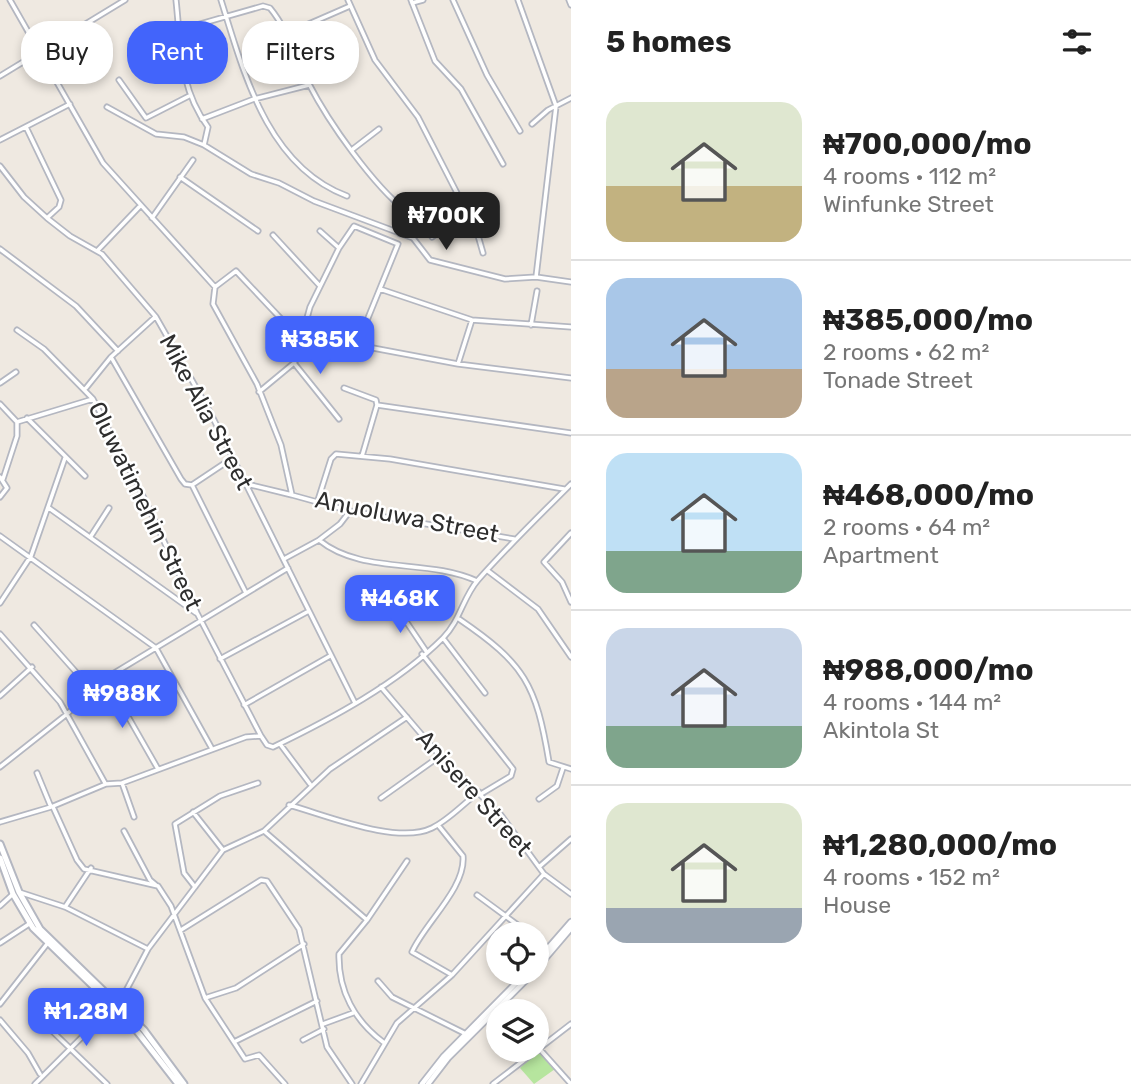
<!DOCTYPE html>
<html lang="en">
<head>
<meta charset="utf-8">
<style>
	:root { --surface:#fff; --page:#f6f6f6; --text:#222; --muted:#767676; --line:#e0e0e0; --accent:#4264fb }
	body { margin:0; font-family:Rubik,sans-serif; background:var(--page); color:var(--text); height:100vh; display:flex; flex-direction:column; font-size:26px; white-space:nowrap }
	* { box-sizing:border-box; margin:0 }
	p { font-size:23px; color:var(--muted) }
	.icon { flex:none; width:38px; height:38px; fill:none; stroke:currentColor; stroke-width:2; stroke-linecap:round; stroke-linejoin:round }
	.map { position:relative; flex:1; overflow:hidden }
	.side { display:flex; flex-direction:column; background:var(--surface); width:560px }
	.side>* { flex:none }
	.banner { position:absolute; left:21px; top:21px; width:444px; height:63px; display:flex; gap:14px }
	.tools { position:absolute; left:486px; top:922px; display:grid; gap:14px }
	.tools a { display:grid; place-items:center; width:63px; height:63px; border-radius:50%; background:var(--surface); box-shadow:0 4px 10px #0003; font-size:35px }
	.price { position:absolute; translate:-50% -60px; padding:0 16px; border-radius:14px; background:var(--accent); color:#fff; font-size:23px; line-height:46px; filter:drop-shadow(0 2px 4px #0008) }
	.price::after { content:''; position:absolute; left:50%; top:42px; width:21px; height:16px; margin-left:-10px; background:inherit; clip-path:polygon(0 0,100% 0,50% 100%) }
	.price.active { background:#222; color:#fff }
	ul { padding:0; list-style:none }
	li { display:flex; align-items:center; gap:21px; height:175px; padding:0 35px }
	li+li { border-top:2px solid var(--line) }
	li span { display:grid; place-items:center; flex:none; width:196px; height:140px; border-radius:21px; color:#555 }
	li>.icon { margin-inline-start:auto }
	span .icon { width:84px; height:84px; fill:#fffc; stroke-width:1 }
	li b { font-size:30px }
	h2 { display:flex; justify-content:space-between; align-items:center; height:84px; padding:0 35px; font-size:30px }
	.tag { padding:0 24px; border-radius:28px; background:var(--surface); box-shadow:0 4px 10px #0003; font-size:24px; line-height:63px }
	.tag.active { background:var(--accent); color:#fff }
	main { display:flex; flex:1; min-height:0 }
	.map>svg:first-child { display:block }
	.green { fill:#b6e59e }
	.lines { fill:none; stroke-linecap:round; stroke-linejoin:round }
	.minor-casing { stroke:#b4b7c1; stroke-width:7 }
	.tertiary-casing { stroke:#b4b7c1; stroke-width:8 }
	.secondary-casing { stroke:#b4b7c1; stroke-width:9 }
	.minor { stroke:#fff; stroke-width:3.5 }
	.tertiary { stroke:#fff; stroke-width:4.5 }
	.secondary { stroke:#fff; stroke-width:5 }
	.labels { text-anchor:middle; stroke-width:5; stroke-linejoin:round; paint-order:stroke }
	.street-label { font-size:24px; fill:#2e2e2e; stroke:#fff }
</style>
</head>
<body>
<main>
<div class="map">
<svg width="571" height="1084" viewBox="0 0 571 1084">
	<rect width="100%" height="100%" fill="#efe9e1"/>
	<path class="green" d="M539,1050L555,1069L534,1084L520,1068Z"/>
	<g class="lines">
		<defs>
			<path id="minor" d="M10,0L103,163L215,287L213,304L257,384L281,445L292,495L350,511L514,539
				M176,0C181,46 179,88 208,127L204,145
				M221,0C244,73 267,166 347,196
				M348,0L375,60L418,117L477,232L483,253
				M411,0L435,61L461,89L503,164
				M453,0L487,75L520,131
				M518,0L556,106L536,277
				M569,0L571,5
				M412,3L423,0
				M179,30L263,6L270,8C289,31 295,58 309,84C329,123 373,185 407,212L400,234
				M288,33L350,6
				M149,73L181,58
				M0,76L125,0
				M119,80L146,118L189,96
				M107,107L156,134L184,137L204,145L251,174L279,183L314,201L413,238L430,260L505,279L536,277L571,282
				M202,119L254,99L309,85
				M532,124L548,110L571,98
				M26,127L61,200L59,207L47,218
				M0,140L70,104
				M353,149L379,129
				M0,166L24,197L47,218L70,236L102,254L156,317L210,412L355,703
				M180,177L258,231
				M152,218L193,160
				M273,235L319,285
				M432,237L467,213L495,202
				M339,248L354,226L398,244L357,345
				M0,249L76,306L118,351
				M98,250L141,205
				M215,287L236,271L301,340L357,345L458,364L571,378
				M380,289L472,320L571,327
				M531,325L537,291
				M17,330L44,349L93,399L145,500L197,613L261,736
				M301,340L310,307L339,248L320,231
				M111,357L181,479L185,484L192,485L246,593
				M294,363L339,419
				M458,364L472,320
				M0,383L16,372
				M86,388L111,357L155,317
				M344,388L376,400L377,405L571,433
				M259,392L294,363L308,342
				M0,404L17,422
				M27,418L85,476
				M362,456L377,405
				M0,477L7,488L0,497
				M3,479L17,436V422L93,399
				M192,485L231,459
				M251,485L292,495
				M318,500L331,459L336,454L390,459L564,489
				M49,508L196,613
				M571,533L544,562L562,582L571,602
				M0,536L156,648L211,747
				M91,536L109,508
				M319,540L340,524L350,511
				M284,559L319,540C362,575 427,558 477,581
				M488,571L538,609L571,657
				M0,603L31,556L65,458
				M395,605L426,651
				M459,619C525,664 536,684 549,762L571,769
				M34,625L91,689
				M0,634L60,702L105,783
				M443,638L485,693
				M422,654L513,769L511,776L481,794
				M220,659L307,612
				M106,678L158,769
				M381,687L440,756L501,815L544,874L571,894
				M0,696L32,667
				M244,705L330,656
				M280,744L310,784
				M0,767L67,714L106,678L288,568
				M37,773L51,807
				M122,783L134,817
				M381,798L440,756
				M539,799L557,786L563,768
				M289,805C326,815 397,845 432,828C449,820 464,803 479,792
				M53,807L77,860L84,869L158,886L171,906L205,998L245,1059L259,1055L285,1084
				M193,812L223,850
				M0,822L51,807L106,784L122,783L246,737L261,736L267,745L273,747C331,719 397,684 443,638C460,621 463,597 478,580C508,546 539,516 571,484
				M438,825L463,856C466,888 424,924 412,952L452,975
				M124,831L150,880L156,885
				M264,831L367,920
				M539,867L571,839
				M195,887L184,873L175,824L220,796L258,783
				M19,892L65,907L148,949
				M477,895L530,934
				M0,906L13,894
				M65,907L91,868
				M181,930L261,880L267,881L299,929L327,1047L352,1084
				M537,940L548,948
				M0,943L29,924
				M378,981L392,997L466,1034
				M205,998L236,988L304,944
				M0,1004L47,944
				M119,1004L148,949L223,850L264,831L330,769L407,717
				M0,1020L28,1053L40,1074
				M323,1024L353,1013
				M49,1028L107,1084
				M303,1040L324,1029
				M234,1042L317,1001
				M383,1042C355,1021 338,991 339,954L367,920L407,861
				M537,1046L571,1084
				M35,1084L112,1007
				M361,1084L397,1023L452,975L544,874
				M493,1084L571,1024"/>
			<path id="tertiary" d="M537,961L571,922
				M537,968L571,928
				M422,1084L444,1056L526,973
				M428,1084L448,1058L533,973"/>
			<path id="secondary" d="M0,844L19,892L40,929L144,1030L184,1084
				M0,858L13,894L33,928L129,1021L178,1084"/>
		</defs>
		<use href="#minor" class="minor-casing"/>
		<use href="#tertiary" class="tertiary-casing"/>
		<use href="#secondary" class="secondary-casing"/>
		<use href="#minor" class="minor"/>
		<use href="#tertiary" class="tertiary"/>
		<use href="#secondary" class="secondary"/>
	</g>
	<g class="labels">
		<g class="street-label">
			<text transform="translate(206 412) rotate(62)" y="8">Mike Alia Street</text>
			<text transform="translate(145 506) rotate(64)" y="8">Oluwatimehin Street</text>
			<text transform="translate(407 517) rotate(11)" y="8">Anuoluwa Street</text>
			<text transform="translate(474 793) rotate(48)" y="8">Anisere Street</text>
		</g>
	</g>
</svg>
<div class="tools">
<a><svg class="icon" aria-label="locate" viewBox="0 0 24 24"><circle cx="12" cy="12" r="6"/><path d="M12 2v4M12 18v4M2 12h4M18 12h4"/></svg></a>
<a><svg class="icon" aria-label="layers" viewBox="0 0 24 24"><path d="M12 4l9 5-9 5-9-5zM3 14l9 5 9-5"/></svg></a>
</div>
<b class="price active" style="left:446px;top:252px">₦700K</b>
<b class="price" style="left:320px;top:376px">₦385K</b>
<b class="price" style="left:400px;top:635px">₦468K</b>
<b class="price" style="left:122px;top:730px">₦988K</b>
<b class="price" style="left:86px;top:1048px">₦1.28M</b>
<div class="banner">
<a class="tag">Buy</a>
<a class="tag active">Rent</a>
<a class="tag">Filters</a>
</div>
</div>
<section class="side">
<h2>5 homes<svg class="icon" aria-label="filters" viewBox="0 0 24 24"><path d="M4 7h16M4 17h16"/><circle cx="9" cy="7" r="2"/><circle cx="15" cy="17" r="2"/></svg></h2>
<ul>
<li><span style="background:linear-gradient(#dfe7d0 60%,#c2b280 0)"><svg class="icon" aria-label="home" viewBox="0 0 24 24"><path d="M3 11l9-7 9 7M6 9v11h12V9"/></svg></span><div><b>₦700,000/mo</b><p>4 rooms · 112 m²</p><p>Winfunke Street</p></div></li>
<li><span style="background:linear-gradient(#a9c7e8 65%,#b9a48a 0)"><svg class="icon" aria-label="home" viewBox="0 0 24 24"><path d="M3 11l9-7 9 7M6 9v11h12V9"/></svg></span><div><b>₦385,000/mo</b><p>2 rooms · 62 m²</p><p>Tonade Street</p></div></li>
<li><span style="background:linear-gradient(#bfe0f5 70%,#7fa58c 0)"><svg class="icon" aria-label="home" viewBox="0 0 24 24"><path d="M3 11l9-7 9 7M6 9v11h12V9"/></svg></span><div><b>₦468,000/mo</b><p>2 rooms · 64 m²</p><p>Apartment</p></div></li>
<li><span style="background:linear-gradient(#c9d6e8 70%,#7fa58c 0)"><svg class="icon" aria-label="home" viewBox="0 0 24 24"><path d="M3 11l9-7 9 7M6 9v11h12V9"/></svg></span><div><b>₦988,000/mo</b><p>4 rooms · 144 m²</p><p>Akintola St</p></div></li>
<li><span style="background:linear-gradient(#dfe7d0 75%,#9aa5b1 0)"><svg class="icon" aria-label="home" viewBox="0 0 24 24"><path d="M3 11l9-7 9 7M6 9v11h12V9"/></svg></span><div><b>₦1,280,000/mo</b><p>4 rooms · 152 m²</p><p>House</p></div></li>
</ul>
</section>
</main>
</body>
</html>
